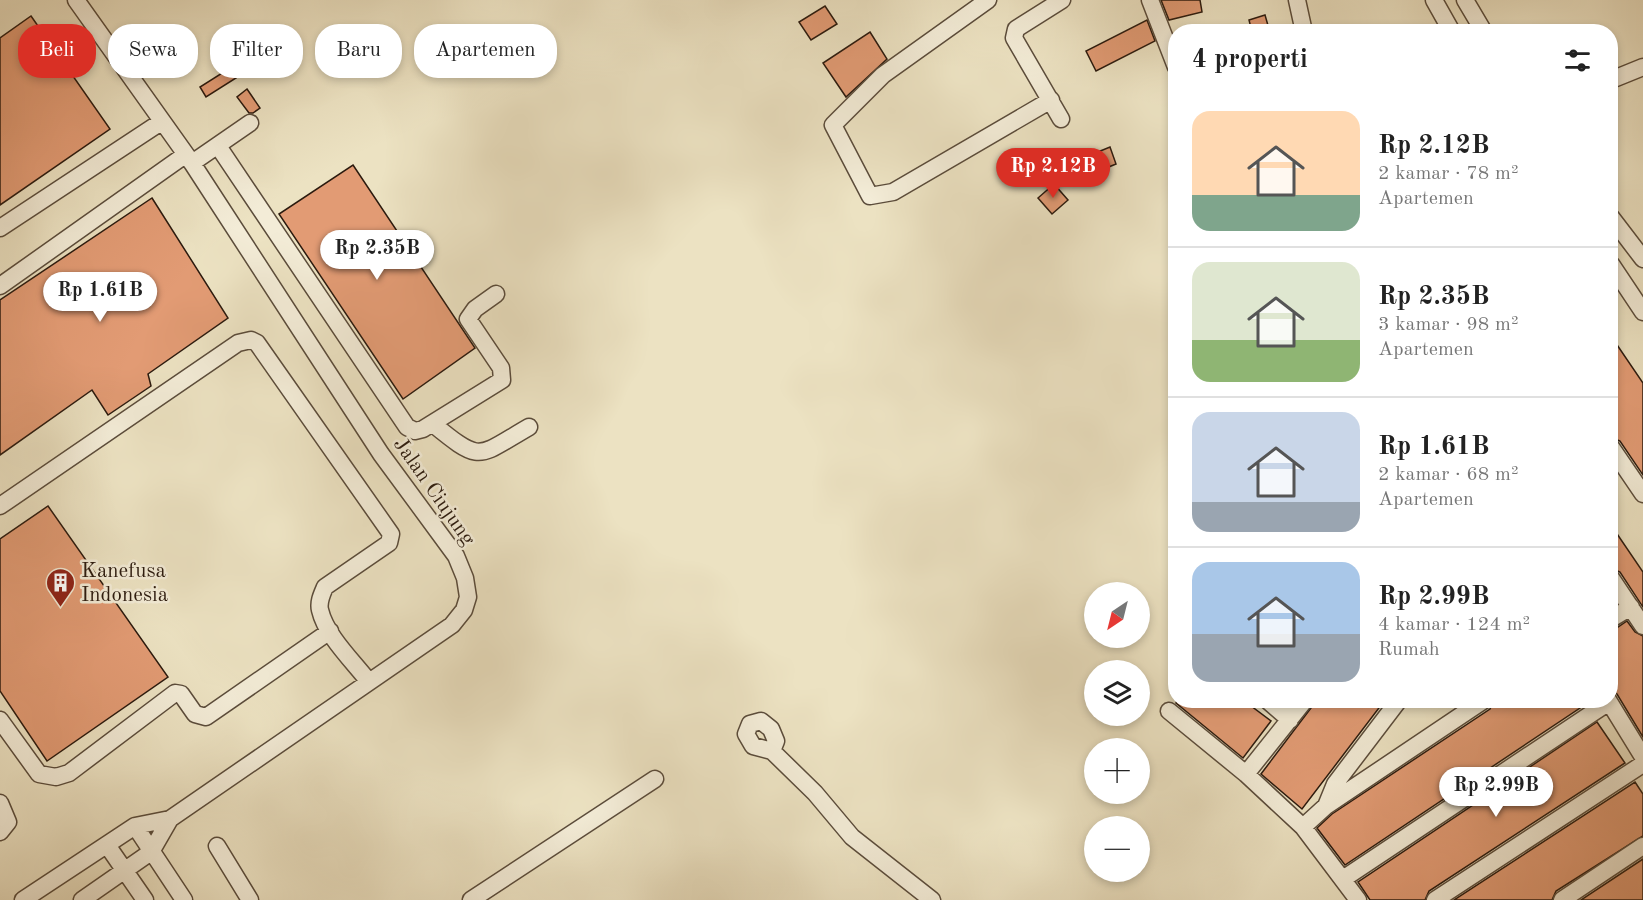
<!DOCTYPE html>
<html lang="id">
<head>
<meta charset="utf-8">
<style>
	:root { --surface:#fff; --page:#f6f6f6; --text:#222; --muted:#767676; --line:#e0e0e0; --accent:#d93025 }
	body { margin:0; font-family:"Old Standard TT",serif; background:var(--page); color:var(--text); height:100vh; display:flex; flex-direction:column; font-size:22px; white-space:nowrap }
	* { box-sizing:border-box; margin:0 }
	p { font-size:20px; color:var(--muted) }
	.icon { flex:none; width:33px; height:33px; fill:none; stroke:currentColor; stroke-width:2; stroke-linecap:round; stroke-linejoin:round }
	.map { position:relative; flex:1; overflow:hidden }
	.panel { position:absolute; left:1168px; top:24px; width:450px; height:684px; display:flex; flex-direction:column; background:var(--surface); border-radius:24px; box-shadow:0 3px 9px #0003 }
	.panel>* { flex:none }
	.guide { position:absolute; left:18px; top:24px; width:570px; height:54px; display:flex; gap:12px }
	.needle { width:39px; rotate:215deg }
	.buttons { position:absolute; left:1084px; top:582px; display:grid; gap:12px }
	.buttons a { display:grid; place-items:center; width:66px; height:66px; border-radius:50%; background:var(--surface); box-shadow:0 3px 9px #0003; font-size:30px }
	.price { position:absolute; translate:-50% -51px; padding:0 14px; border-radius:21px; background:#fff; color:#222; font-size:20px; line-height:39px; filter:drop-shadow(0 2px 3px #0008) }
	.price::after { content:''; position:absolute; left:50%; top:36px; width:18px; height:14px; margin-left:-9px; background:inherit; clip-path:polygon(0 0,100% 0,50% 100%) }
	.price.on { background:var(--accent); color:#fff }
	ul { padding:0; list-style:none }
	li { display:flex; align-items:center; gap:18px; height:150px; padding:0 24px }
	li+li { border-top:2px solid var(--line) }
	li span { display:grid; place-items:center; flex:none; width:168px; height:120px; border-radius:18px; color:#555 }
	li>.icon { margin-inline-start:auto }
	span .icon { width:72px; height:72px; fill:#fffc; stroke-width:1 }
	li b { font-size:26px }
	h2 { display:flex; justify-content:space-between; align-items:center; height:72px; padding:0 24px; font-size:26px }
	.tag { padding:0 21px; border-radius:24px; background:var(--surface); box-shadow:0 3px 9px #0003; font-size:21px; line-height:54px }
	.tag.on { background:var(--accent); color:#fff }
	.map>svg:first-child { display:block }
	.building { fill:#e29b74; stroke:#2b1a0e; stroke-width:1.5 }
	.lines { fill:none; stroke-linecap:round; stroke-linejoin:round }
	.minor-casing { stroke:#5b4c3b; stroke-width:19 }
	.minor { stroke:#f3ecd7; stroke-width:16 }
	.labels { text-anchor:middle; stroke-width:5; stroke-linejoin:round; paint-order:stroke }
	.street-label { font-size:21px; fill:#2b1a0e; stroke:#f3ecd7 }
	.poi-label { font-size:21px; fill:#2b1a0e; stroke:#f3ecd7; text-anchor:start }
</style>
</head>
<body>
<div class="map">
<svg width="1643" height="900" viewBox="0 0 1643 900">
	<rect width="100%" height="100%" fill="#ece2c2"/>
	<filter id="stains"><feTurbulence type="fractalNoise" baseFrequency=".00333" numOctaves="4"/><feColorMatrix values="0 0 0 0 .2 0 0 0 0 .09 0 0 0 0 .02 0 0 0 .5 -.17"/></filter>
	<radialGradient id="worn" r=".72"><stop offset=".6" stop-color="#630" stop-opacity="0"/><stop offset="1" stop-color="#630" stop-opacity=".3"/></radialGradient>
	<path class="building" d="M1161,0H1200L1202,12L1169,20Z
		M825,6L837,24L811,40L799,22Z
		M1265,15L1269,29L1252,32L1249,20Z
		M31,16L110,129L0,205V38Z
		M1147,20L1155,41L1096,71L1086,51Z
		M870,32L887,59L846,97L823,63Z
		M230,68L236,78L206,97L200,87Z
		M247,89L260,108L253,113H249L237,97Z
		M1110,147L1116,164L1099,171L1093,154Z
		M353,165L475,348L403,399L279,214Z
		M1054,184L1068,200L1052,214L1038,198Z
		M152,198L228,318L148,374L151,386L108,415L92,390L0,455V300Z
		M1611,336L1643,383V475L1620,441L1611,437Z
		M48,506L168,677L47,761L0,691V539Z
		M1611,525L1643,572V607L1620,572L1611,568Z
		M1627,621L1635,632L1643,636V737L1617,694L1611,690V632Z
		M1177,700H1243L1271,721L1243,758L1176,703Z
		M1317,700H1385L1302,809L1261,774Z
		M1494,700H1592L1345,865L1317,828L1332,814L1490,709Z
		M1597,722L1625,763L1429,891L1425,900H1370L1358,882Z
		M1635,782L1643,794V836L1556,891L1552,900H1454Z
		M1643,859V900H1581Z"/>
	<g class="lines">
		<defs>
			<path id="minor" d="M988,0L883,75L833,125L870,196L893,192L1051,100
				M1150,0L1176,67
				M1297,0L1304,32
				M1434,0L1452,32
				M1465,0L1484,32
				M1611,80L1643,67
				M1061,119L1014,38L1016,29L1062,0
				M218,146L407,427L415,431L423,429L502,380L501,368L468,319L475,309L496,294
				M192,163L250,123
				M1611,217L1643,259
				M0,228L161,122
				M1611,264L1643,312
				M0,286L185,155
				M433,424C482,464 477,457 529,427
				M1611,447L1643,494
				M0,506L238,343L251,340L257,343L391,534L389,543L325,587C322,594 318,602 320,610C326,636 353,661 369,682
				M1611,578L1643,626
				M1611,619L1631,607
				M1267,700L1290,720
				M1608,700L1643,757
				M1169,711L1246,774L1303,827
				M0,720L39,774L56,777L69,773L175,693L181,694L195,714L206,717L330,631
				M772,751L776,741L771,729L761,721L750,724L746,734L753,746L772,751L815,793L852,837L932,900
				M1246,774L1305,700
				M0,803L8,822L0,832
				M1326,806L1335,784L1399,700
				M135,826L184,900
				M107,845L145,900
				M217,846L250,900
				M1343,879L1609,702
				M23,900L135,826L170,819L452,625L464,610L468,597L465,578L456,556L381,454L192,163L76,0
				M82,900L151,852L170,819
				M471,900L655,779
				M1358,900L1303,827L1326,806L1484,700
				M1435,900L1643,764
				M1562,900L1643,846"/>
		</defs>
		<use href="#minor" class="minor-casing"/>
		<use href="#minor" class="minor"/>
	</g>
	<defs>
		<symbol id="building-pin" viewBox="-11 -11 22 30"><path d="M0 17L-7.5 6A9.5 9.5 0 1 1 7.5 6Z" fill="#8f2418" stroke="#f3ecd7"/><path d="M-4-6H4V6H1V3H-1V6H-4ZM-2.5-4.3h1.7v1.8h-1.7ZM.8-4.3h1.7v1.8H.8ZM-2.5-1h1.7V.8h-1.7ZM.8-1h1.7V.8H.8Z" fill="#fff"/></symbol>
	</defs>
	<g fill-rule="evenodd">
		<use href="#building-pin" x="44" y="566" width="33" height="45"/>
	</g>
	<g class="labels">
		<g class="street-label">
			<text transform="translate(435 491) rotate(55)" y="7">Jalan Ciujung</text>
		</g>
		<g class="poi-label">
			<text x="81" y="577">Kanefusa<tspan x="81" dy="24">Indonesia</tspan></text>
		</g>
	</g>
	<rect width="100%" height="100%" filter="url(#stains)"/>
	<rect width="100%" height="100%" fill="url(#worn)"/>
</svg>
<div class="buttons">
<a><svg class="needle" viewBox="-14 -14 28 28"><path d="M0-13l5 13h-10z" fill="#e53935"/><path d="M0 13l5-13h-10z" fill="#767676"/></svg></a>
<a><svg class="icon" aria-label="layers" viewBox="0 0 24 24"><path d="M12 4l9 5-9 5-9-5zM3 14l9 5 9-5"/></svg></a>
<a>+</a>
<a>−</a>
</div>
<b class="price on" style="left:1053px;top:199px">Rp 2.12B</b>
<b class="price" style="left:377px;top:281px">Rp 2.35B</b>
<b class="price" style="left:100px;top:323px">Rp 1.61B</b>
<b class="price" style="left:1496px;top:818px">Rp 2.99B</b>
<div class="guide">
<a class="tag on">Beli</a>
<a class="tag">Sewa</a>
<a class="tag">Filter</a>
<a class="tag">Baru</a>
<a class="tag">Apartemen</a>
</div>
<section class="panel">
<h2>4 properti<svg class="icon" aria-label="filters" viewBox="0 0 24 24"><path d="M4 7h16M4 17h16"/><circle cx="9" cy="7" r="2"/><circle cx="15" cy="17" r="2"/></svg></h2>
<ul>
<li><span style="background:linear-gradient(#ffd9b3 70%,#7fa58c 0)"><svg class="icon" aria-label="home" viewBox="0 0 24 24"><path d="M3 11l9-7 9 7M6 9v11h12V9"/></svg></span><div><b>Rp 2.12B</b><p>2 kamar · 78 m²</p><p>Apartemen</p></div></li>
<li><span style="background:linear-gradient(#dfe7d0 65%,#8fb573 0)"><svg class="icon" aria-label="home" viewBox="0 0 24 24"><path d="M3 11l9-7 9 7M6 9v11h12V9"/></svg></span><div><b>Rp 2.35B</b><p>3 kamar · 98 m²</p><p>Apartemen</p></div></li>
<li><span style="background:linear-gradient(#c9d6e8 75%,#9aa5b1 0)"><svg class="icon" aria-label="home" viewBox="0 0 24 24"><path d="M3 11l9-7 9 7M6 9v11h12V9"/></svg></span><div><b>Rp 1.61B</b><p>2 kamar · 68 m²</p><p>Apartemen</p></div></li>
<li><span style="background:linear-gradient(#a9c7e8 60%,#9aa5b1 0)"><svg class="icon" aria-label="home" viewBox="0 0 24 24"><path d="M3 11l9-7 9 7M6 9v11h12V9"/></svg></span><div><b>Rp 2.99B</b><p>4 kamar · 124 m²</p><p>Rumah</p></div></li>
</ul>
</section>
</div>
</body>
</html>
